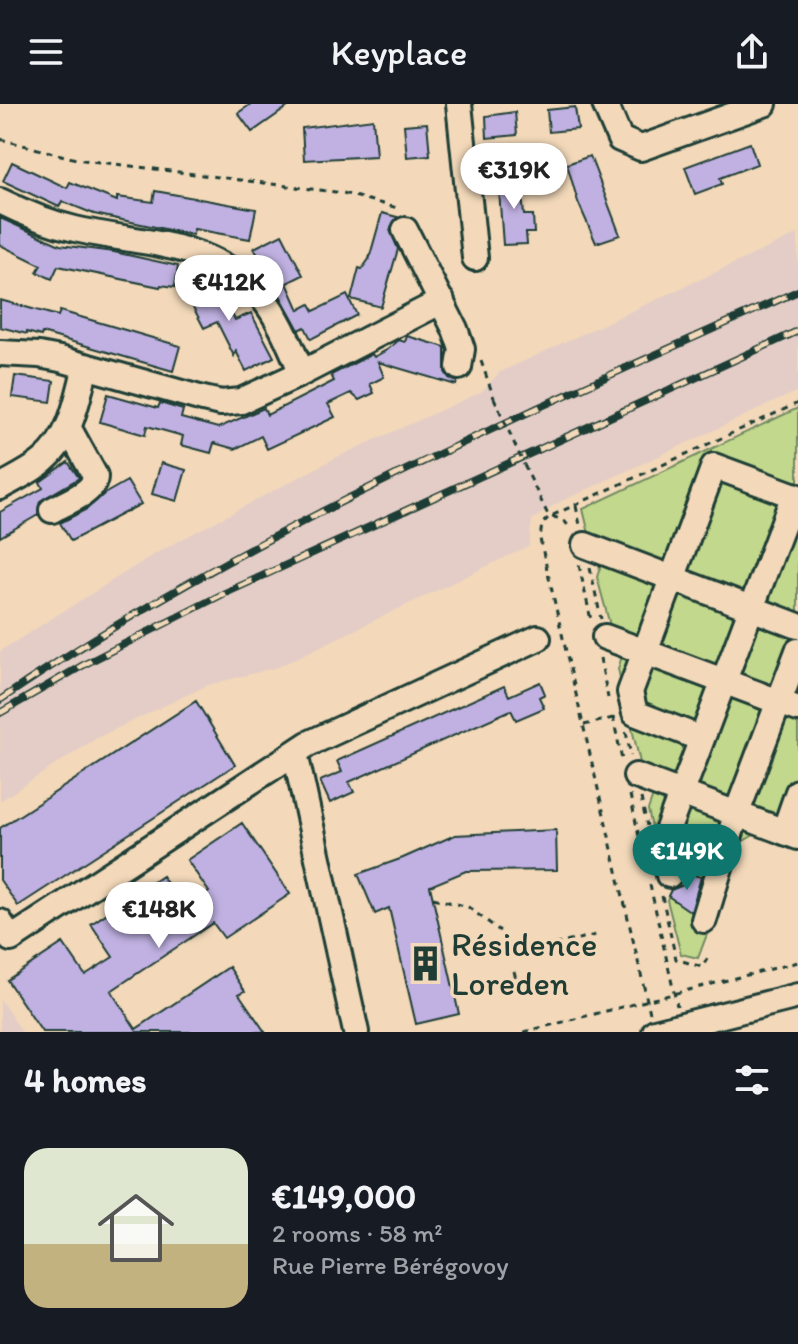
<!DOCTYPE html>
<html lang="en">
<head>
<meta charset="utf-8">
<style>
	:root { --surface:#171b24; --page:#242831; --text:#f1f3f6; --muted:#9ea1a6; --line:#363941; --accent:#0f766e }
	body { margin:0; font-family:Itim,sans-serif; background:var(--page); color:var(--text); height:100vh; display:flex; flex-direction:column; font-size:30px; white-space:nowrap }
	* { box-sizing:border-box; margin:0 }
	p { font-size:26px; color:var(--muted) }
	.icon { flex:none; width:44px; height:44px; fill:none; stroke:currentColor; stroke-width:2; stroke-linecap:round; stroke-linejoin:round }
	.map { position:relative; height:928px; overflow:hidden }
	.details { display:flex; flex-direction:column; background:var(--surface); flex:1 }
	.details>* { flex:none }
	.price { position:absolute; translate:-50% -68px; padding:0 18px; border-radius:28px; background:#fff; color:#222; font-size:26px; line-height:52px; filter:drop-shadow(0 2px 4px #0008) }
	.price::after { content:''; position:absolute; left:50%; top:48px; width:24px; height:18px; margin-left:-12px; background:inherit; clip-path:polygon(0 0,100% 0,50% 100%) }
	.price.selected { background:var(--accent); color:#fff }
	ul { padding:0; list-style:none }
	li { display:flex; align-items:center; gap:24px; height:200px; padding:0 24px }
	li+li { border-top:2px solid var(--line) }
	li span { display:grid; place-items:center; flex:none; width:224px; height:160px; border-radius:24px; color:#555 }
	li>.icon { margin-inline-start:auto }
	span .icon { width:96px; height:96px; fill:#fffc; stroke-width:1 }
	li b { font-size:34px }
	h2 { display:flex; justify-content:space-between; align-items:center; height:96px; padding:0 24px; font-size:34px }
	header { display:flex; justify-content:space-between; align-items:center; height:104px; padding:0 24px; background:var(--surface); font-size:36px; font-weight:600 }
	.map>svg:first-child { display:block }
	.built { fill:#e4cdc6 }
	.green { fill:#c2d88d; stroke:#708a60; stroke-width:2 }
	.building { fill:#c0b1e2; stroke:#1f3d34; stroke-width:2 }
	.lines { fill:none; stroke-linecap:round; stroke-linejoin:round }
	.minor-casing { stroke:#1f3d34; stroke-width:30 }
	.path { stroke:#1f3d34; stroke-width:3; stroke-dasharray:6 6; stroke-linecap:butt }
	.minor { stroke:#f3d9ba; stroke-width:24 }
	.rail-casing { stroke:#1f3d34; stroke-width:8 }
	.rail { stroke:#f3d9ba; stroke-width:5; stroke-dasharray:15; stroke-linecap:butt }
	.path-bridge { stroke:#1f3d34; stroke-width:3; stroke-dasharray:6 6; stroke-linecap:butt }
	.labels { text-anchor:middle; stroke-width:7; stroke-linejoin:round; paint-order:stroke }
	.poi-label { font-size:34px; fill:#1f3d34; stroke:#f3d9ba; text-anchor:start }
</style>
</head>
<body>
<header><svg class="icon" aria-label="menu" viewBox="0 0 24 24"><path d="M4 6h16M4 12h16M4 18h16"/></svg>Keyplace<svg class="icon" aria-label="share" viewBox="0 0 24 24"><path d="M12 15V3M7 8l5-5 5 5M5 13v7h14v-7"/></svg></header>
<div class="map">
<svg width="798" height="928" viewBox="0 0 798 928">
	<rect width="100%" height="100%" fill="#f3d9ba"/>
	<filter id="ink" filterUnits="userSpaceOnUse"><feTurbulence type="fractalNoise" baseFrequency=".0125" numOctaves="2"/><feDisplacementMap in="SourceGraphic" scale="16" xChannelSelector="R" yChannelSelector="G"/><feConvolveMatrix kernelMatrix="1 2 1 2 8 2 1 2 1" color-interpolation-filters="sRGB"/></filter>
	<g filter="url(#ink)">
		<path class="built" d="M798,130V287L556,400L532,416L529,442L278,563L208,581L97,634L0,697V547L156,449L339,352L481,288L500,268Z
			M0,895L22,928H0Z"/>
		<path class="green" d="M798,304V742L759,728L742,738L698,854L681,850L667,796L672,782L665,779L648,706L659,674L642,667L618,565L628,533L611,525L597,473L607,442L590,434L583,405Z"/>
		<path class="building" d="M251,0H292L252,28L238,9Z
			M575,3L578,25L549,28L547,6Z
			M515,8L517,31L487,34L486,12Z
			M373,15L376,52L304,56L302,24Z
			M427,19L430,51L407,53L404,21Z
			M750,39L757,60L720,74L722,80L695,90L685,63Z
			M590,52L620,131L596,139L578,98L567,60Z
			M12,58L67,84L70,78L117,97V93L153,98L155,87L256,105L250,135L194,125L193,131L94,110L62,97L59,103L3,77Z
			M520,70L524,111H533L534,129H526L527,140L503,141L498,72Z
			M382,109L397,113L390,126L398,145L381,203L351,195L359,164L362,165L369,155Z
			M0,114L60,141L114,148L178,162L175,183L161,181L160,183L58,162L52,175L37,168L41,161L0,141Z
			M282,130L303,171L287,179L299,206L310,200L314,207L347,191L357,211L311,235L305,223L299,226L254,144Z
			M208,171L213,173L235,216L251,209L274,253L246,267L236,247L234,252L217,218L204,224L183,184Z
			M0,196L58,212L60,207L180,242L173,267L42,229L41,232L27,228V230L0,223Z
			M407,232L445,243V268L449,274L457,278L456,281L378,258L384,273L370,280L374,289L359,296L351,289L328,300L335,313L267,345L261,332L235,345L214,339L211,349L181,341L183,332L147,322L145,331L100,318L108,290L158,304L160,299L183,306L181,314L218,324L264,304L267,311L334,277L331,271L372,250L374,253L387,246L399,236L405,238Z
			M15,272L54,277L51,298L12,293Z
			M68,358L79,374L40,397L38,411L0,433V408L43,384L40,378Z
			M161,359L186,366L177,397L152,390Z
			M127,377L141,400L71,437L60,419L87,405L104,390Z
			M540,578L545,590L539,593L544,604L516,616L511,606L349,678L354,688L330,699L320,677L342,668L337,657L504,582L509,592Z
			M196,597L235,661L18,802L0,776V724Z
			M242,719L290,790L224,834L213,819L111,887L136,925L229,863L245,887L239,890L265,928H42L7,876L63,839L85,871L113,853L91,820L162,772L184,805L209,788L187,756Z
			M556,726L557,766L466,767L430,782L459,910L416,920L389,804L375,810L358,770L403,754L455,731Z
			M687,769L701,773L691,808L668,792L671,786L686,780Z"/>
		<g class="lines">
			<defs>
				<path id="minor" d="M459,0L475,154
					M605,0L620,35L641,44L764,0
					M0,97C24,109 49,119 75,125C143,141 213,136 262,193C280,215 291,244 302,269
					M405,126L455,225L462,245L459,263
					M0,249L39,251L60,255L203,295L221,299L241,297L302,269L442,197
					M0,383C14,375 30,368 43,357C72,333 77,296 86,262
					M52,406C66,398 95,389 95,372L68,323
					M585,441L798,522
					M605,533L798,605
					M702,635L635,609L630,588L714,362L798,393
					M295,649L356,928
					M636,672L798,733
					M784,728L798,688
					M669,771L663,738L794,391
					M704,816L736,711L798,547
					M0,818L11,835L308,640L538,534
					M655,928L798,892"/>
			</defs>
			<use href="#minor" class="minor-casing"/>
			<path class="path" d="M0,35L76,55L343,89L401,105
				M481,257L494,294
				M524,361L549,413
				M576,402L580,421
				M552,413C561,414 567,417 570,426
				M579,461L591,516
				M590,464L601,515
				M600,554L608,594
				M613,613L622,656
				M584,621L613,614
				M626,628L631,652
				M630,691L641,742
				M641,694L647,722
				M650,781L677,902
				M662,792L676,855L702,863L709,852
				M433,794L468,803L500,827
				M531,846L600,830
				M514,867L516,875
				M650,909L540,435L542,420L549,413L798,299
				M524,928L798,858"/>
			<use href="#minor" class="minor"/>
			<defs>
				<path id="rail" d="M0,596C249,426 524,310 798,187
					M0,609L87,559L223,490L798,227"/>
			</defs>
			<use href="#rail" class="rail-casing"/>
			<use href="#rail" class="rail"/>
			<path class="path-bridge" d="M494,294L524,361"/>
		</g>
	</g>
	<defs>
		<symbol id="building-bare" viewBox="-9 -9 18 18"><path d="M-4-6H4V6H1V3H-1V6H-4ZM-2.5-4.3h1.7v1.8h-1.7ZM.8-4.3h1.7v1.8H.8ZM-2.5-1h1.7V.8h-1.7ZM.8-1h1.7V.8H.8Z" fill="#1f3d34" stroke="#f3d9ba" stroke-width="2.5" paint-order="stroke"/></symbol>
	</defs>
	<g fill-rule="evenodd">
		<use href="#building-bare" x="400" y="834" width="51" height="51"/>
	</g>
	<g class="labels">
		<g class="poi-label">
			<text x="451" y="852">Résidence<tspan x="451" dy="39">Loreden</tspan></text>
		</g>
	</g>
</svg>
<b class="price" style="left:514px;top:107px">€319K</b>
<b class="price" style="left:229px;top:219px">€412K</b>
<b class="price selected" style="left:687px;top:788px">€149K</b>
<b class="price" style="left:159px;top:846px">€148K</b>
</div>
<section class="details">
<h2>4 homes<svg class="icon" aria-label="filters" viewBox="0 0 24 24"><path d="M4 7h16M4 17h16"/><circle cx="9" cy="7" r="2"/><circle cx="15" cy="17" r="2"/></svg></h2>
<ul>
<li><span style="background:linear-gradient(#dfe7d0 60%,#c2b280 0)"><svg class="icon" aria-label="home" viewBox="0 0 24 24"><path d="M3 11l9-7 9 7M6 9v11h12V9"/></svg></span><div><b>€149,000</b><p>2 rooms · 58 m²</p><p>Rue Pierre Bérégovoy</p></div></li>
</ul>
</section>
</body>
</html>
